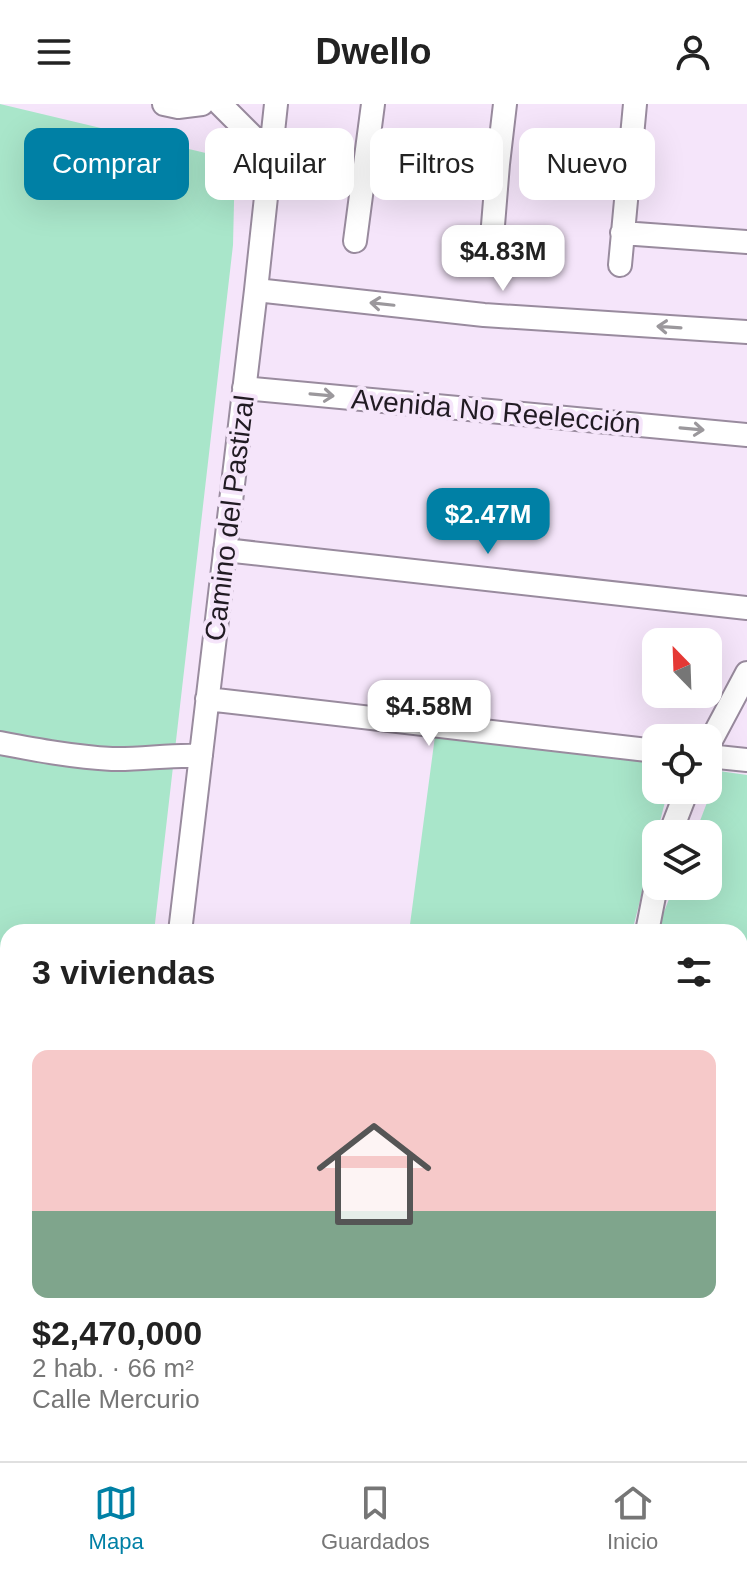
<!DOCTYPE html>
<html lang="es">
<head>
<meta charset="utf-8">
<style>
	:root { --surface:#fff; --page:#f6f6f6; --text:#222; --muted:#767676; --line:#e0e0e0; --accent:#0080a5 }
	body { margin:0; font-family:Arial,sans-serif; background:var(--page); color:var(--text); height:100vh; display:flex; flex-direction:column; font-size:30px; white-space:nowrap }
	* { box-sizing:border-box; margin:0 }
	p { font-size:26px; color:var(--muted) }
	.icon { flex:none; width:44px; height:44px; fill:none; stroke:currentColor; stroke-width:2; stroke-linecap:round; stroke-linejoin:round }
	.map { position:relative; flex:1; overflow:hidden }
	.drawer { position:absolute; left:0px; top:820px; width:748px; height:538px; display:flex; flex-direction:column; background:var(--surface); border-radius:24px 24px 0 0; box-shadow:0 8px 32px #0002 }
	.drawer>* { flex:none }
	.guide { position:absolute; left:24px; top:24px; width:700px; height:72px; display:flex; gap:16px }
	.needle { width:52px; rotate:337deg }
	.buttons { position:absolute; left:642px; top:524px; display:grid; gap:16px }
	.buttons a { display:grid; place-items:center; width:80px; height:80px; border-radius:16px; background:var(--surface); box-shadow:0 8px 32px #0002; font-size:40px }
	.price { position:absolute; translate:-50% -68px; padding:0 18px; border-radius:16px; background:#fff; color:#222; font-size:26px; line-height:52px; filter:drop-shadow(0 2px 4px #0008) }
	.price::after { content:''; position:absolute; left:50%; top:48px; width:24px; height:18px; margin-left:-12px; background:inherit; clip-path:polygon(0 0,100% 0,50% 100%) }
	.price.active { background:var(--accent); color:#fff }
	ul { padding:0; list-style:none }
	li { display:grid; align-content:center; gap:16px; height:424px; padding:0 32px }
	li span { display:grid; place-items:center; height:248px; border-radius:16px; color:#555 }
	li>.icon { margin-inline-start:auto }
	span .icon { width:144px; height:144px; fill:#fffc; stroke-width:1 }
	li b { font-size:34px }
	h2 { display:flex; justify-content:space-between; align-items:center; height:96px; padding:0 32px; font-size:34px }
	.pill { padding:0 28px; border-radius:16px; background:var(--surface); box-shadow:0 8px 32px #0002; font-size:28px; line-height:72px }
	.pill.active { background:var(--accent); color:#fff }
	header { display:flex; justify-content:space-between; align-items:center; height:104px; padding:0 32px; background:var(--surface); font-size:36px; font-weight:700 }
	.tab-bar { display:flex; justify-content:space-around; align-items:center; height:112px; border-top:2px solid var(--line); background:var(--surface); font-size:22px; color:var(--muted) }
	.tab-bar a { display:grid; justify-items:center; gap:4px }
	.tab-bar .active { color:var(--accent) }
	.map>svg:first-child { display:block }
	.green { fill:#a9e6ca }
	.building { fill:#ed9f90; stroke:#816863; stroke-width:2 }
	.lines { fill:none; stroke-linecap:round; stroke-linejoin:round }
	.minor-casing { stroke:#998b9e; stroke-width:26 }
	.minor { stroke:#fff; stroke-width:22 }
	.oneway { stroke:#9b989c }
	.labels { text-anchor:middle; stroke-width:8; stroke-linejoin:round; paint-order:stroke }
	.street-label { font-size:28px; fill:#211b23; stroke:#f5e5fa }
</style>
</head>
<body>
<header><svg class="icon" aria-label="menu" viewBox="0 0 24 24"><path d="M4 6h16M4 12h16M4 18h16"/></svg>Dwello<svg class="icon" aria-label="person" viewBox="0 0 24 24"><circle cx="12" cy="8" r="4"/><path d="M4 21q1-7 8-7t8 7"/></svg></header>
<div class="map">
<svg width="747" height="1357" viewBox="0 0 747 1357">
	<rect width="100%" height="100%" fill="#f5e5fa"/>
	<path class="green" d="M0,0L235,56L233,141L154,828H8V1350H94L93,1357H0Z
		M435,632L656,658V686H668L632,828H409Z
		M719,667L747,671V1038H740V828H658L659,821L674,782H708V730H695Z"/>
	<path class="building" d="M740,1103L747,1104V1141L740,1140Z
		M740,1191L747,1192V1229L740,1228Z
		M696,1350L697,1357H643L642,1355Z"/>
	<g class="lines">
		<defs>
			<path id="minor" d="M164,0L178,3L202,0
				M220,0L270,50
				M368,42L498,60
				M622,129L747,138
				M355,137L373,0
				M490,158L498,60L505,0
				M620,161L635,0
				M256,186L484,211L747,228
				M244,284L747,331
				M225,446L747,504
				M207,595L656,647
				M0,639C37,646 74,653 112,655C142,656 171,650 201,652
				M708,642L747,569
				M708,652L747,656
				M670,730L687,686
				M180,828L256,186L276,0
				M647,828L656,782
				M740,1071L747,1072
				M513,1350L563,1357
				M118,1357L119,1350"/>
		</defs>
		<use href="#minor" class="minor-casing"/>
		<use href="#minor" class="minor"/>
	</g>
	<defs><path id="oneway-shaft" d="M-6 0H5M1.5-3L5.5 0L1.5 3" fill="none" stroke-width="1.6" stroke-linecap="round" stroke-linejoin="round" transform="scale(2)"/></defs>
	<g class="oneway">
		<use href="#oneway-shaft" transform="translate(382 200) rotate(-174)"/>
		<use href="#oneway-shaft" transform="translate(669 223) rotate(-176)"/>
		<use href="#oneway-shaft" transform="translate(322 291) rotate(5)"/>
		<use href="#oneway-shaft" transform="translate(692 325) rotate(5)"/>
	</g>
	<g class="labels">
		<g class="street-label">
			<text transform="translate(496 307) rotate(5)" y="10">Avenida No Reelección</text>
			<text transform="translate(229 414) rotate(-83)" y="10">Camino del Pastizal</text>
		</g>
	</g>
</svg>
<div class="buttons">
<a><svg class="needle" viewBox="-14 -14 28 28"><path d="M0-13l5 13h-10z" fill="#e53935"/><path d="M0 13l5-13h-10z" fill="#767676"/></svg></a>
<a><svg class="icon" aria-label="locate" viewBox="0 0 24 24"><circle cx="12" cy="12" r="6"/><path d="M12 2v4M12 18v4M2 12h4M18 12h4"/></svg></a>
<a><svg class="icon" aria-label="layers" viewBox="0 0 24 24"><path d="M12 4l9 5-9 5-9-5zM3 14l9 5 9-5"/></svg></a>
</div>
<b class="price" style="left:503px;top:189px">$4.83M</b>
<b class="price active" style="left:488px;top:452px">$2.47M</b>
<b class="price" style="left:429px;top:644px">$4.58M</b>
<div class="guide">
<a class="pill active">Comprar</a>
<a class="pill">Alquilar</a>
<a class="pill">Filtros</a>
<a class="pill">Nuevo</a>
</div>
<section class="drawer">
<h2>3 viviendas<svg class="icon" aria-label="filters" viewBox="0 0 24 24"><path d="M4 7h16M4 17h16"/><circle cx="9" cy="7" r="2"/><circle cx="15" cy="17" r="2"/></svg></h2>
<ul>
<li><span style="background:linear-gradient(#f6c9c9 65%,#7fa58c 0)"><svg class="icon" aria-label="home" viewBox="0 0 24 24"><path d="M3 11l9-7 9 7M6 9v11h12V9"/></svg></span><div><b>$2,470,000</b><p>2 hab. · 66 m²</p><p>Calle Mercurio</p></div></li>
</ul>
</section>
</div>
<nav class="tab-bar">
<a class="active"><svg class="icon" aria-label="map" viewBox="0 0 24 24"><path d="M3 6l6-2 6 2 6-2v14l-6 2-6-2-6 2zM9 4v14M15 6v14"/></svg>Mapa</a>
<a><svg class="icon" aria-label="saved" viewBox="0 0 24 24"><path d="M7 4h10v16l-5-4-5 4z"/></svg>Guardados</a>
<a><svg class="icon" aria-label="home" viewBox="0 0 24 24"><path d="M3 11l9-7 9 7M6 9v11h12V9"/></svg>Inicio</a>
</nav>
</body>
</html>
